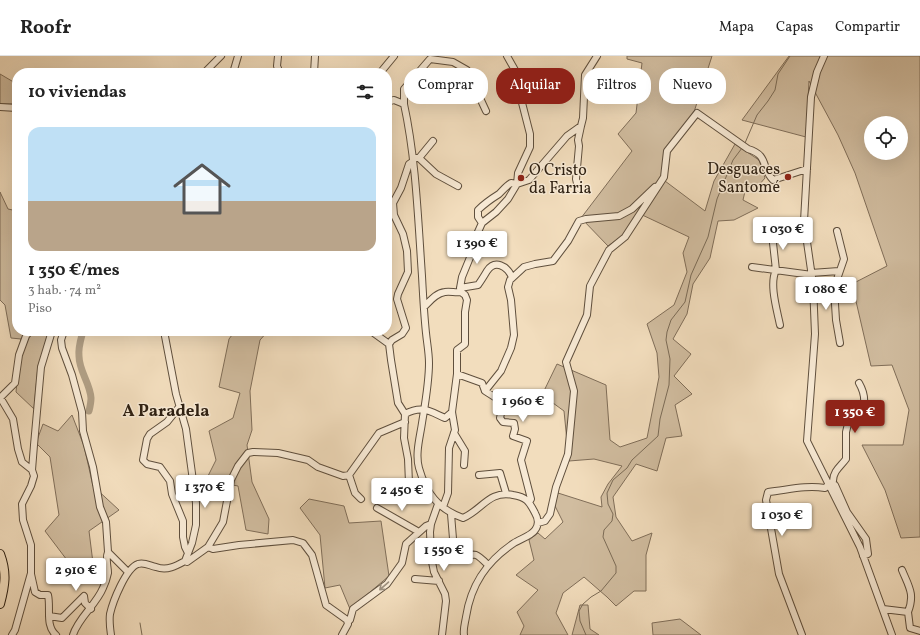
<!DOCTYPE html>
<html lang="es">
<head>
<meta charset="utf-8">
<style>
	:root { --surface:#fff; --page:#f2f2f2; --text:#222; --muted:#767676; --line:#e0e0e0; --accent:#8f2418 }
	body { margin:0; font-family:Vollkorn,serif; background:var(--page); color:var(--text); height:100vh; display:flex; flex-direction:column; font-size:15px; white-space:nowrap }
	* { box-sizing:border-box; margin:0 }
	p { font-size:13px; color:var(--muted) }
	.icon { flex:none; width:22px; height:22px; fill:none; stroke:currentColor; stroke-width:2; stroke-linecap:round; stroke-linejoin:round }
	.map { position:relative; flex:1; overflow:hidden }
	.side { position:absolute; left:12px; top:12px; width:380px; height:268px; display:flex; flex-direction:column; background:var(--surface); border-radius:16px; box-shadow:0 4px 16px #0002 }
	.side>* { flex:none }
	.hud { position:absolute; left:404px; top:12px; width:380px; height:36px; display:flex; gap:8px }
	.fabs { position:absolute; left:864px; top:60px; display:grid; gap:8px }
	.fabs a { display:grid; place-items:center; width:44px; height:44px; border-radius:50%; background:var(--surface); box-shadow:0 4px 16px #0002; font-size:20px }
	.price { position:absolute; translate:-50% -34px; padding:0 9px; border-radius:4px; background:#fff; color:#222; font-size:13px; line-height:26px; filter:drop-shadow(0 1px 2px #0008) }
	.price::after { content:''; position:absolute; left:50%; top:24px; width:12px; height:9px; margin-left:-6px; background:inherit; clip-path:polygon(0 0,100% 0,50% 100%) }
	.price.current { background:var(--accent); color:#fff }
	ul { padding:0; list-style:none }
	li { display:grid; align-content:center; gap:8px; height:212px; padding:0 16px }
	li+li { border-top:1px solid var(--line) }
	li span { display:grid; place-items:center; height:124px; border-radius:12px; color:#555 }
	li>.icon { margin-inline-start:auto }
	span .icon { width:72px; height:72px; fill:#fffc; stroke-width:1 }
	li b { font-size:17px }
	h2 { display:flex; justify-content:space-between; align-items:center; height:48px; padding:0 16px; font-size:17px }
	.tag { padding:0 14px; border-radius:16px; background:var(--surface); box-shadow:0 4px 16px #0002; font-size:14px; line-height:36px }
	.tag.current { background:var(--accent); color:#fff }
	header { display:flex; align-items:center; gap:24px; box-sizing:border-box; height:56px; padding:0 20px; background:var(--surface); border-bottom:1px solid var(--line) }
	header strong { font-size:19px }
	nav { display:flex; gap:22px; margin-inline-start:auto; font-size:14px }
	.map>svg:first-child { display:block }
	.green { fill:#d1bda0; stroke:#806e59; fill-rule:evenodd }
	.lines { fill:none; stroke-linecap:round; stroke-linejoin:round }
	.stream { stroke:#7b6b56; stroke-width:1 }
	.river { stroke:#af9d83; stroke-width:7 }
	.minor-casing { stroke:#5f4f3d; stroke-width:8 }
	.major-casing { stroke:#2e2012; stroke-width:10 }
	.minor { stroke:#f7e9d4; stroke-width:6 }
	.major { stroke:#f2ddbd; stroke-width:8 }
	.oneway { stroke:#9d8f7d }
	.poi-dot { fill:#8f2418; stroke:#f7e9d4; stroke-width:1.5 }
	.labels { text-anchor:middle; stroke-width:3; stroke-linejoin:round; paint-order:stroke }
	.poi-label { font-size:16px; fill:#2e2012; stroke:#f7e9d4; text-anchor:end }
	.neighbourhood-label { font-size:17px; font-weight:bold; fill:#2e2012; stroke:#f7e9d4 }
</style>
</head>
<body>
<header>
<strong>Roofr</strong>
<nav><a>Mapa</a><a>Capas</a><a>Compartir</a></nav>
</header>
<div class="map">
<svg width="920" height="579" viewBox="0 0 920 579">
	<rect width="100%" height="100%" fill="#f2ddbd"/>
	<filter id="stains"><feTurbulence type="fractalNoise" baseFrequency=".005" numOctaves="4"/><feColorMatrix values="0 0 0 0 .2 0 0 0 0 .09 0 0 0 0 .02 0 0 0 .5 -.17"/></filter>
	<radialGradient id="worn" r=".72"><stop offset=".6" stop-color="#630" stop-opacity="0"/><stop offset="1" stop-color="#630" stop-opacity=".3"/></radialGradient>
	<path class="green" d="M627,0H712L694,56L665,95L661,122L705,155L714,125L735,88L759,104L765,122L759,129L746,131L743,144L758,152L734,164L718,165L710,202L693,228L687,258L673,283L691,298L674,320L692,338L675,349L682,380L666,382L657,415L636,408L613,441L616,461L632,485L652,477L646,499V535H634L616,550L607,541L584,521L563,537L556,557L568,579H520L524,570L517,556L538,534L516,519L534,504L529,484L538,477L545,483L563,466L554,448L558,437L602,451L601,441L608,428L622,410L594,403L569,405L564,355L542,339L557,308L606,329L610,384L620,391L647,382L659,321L657,297L647,268L674,249L687,216L683,197L689,181L638,157L622,180L608,190L581,162L632,95L618,78L636,57L642,7L627,3Z
		M789,0H920V481L901,482L885,434L862,389H903L909,354L892,309L871,310L852,228L887,210L855,117L838,79L809,25L806,81L742,64ZM871,67H901V97H871Z
		M0,18L17,28L16,48H0Z
		M0,136L8,153L17,155V275H51L38,310L34,353L16,336L21,283L11,282L5,249L0,244Z
		M235,275H268L260,284L250,335L252,374L247,389L252,426L269,463L268,478L246,474L238,430L206,424L216,404L209,375L233,362L240,337L219,331L229,283Z
		M72,359L84,390L93,430L119,454L89,475L94,515L73,512L45,475L59,459L50,401L36,387L43,368L58,375Z
		M309,443L344,450L349,467L381,465L389,520L350,553L340,529L325,532L320,479L300,452Z
		M580,549H588L590,573L599,579H572Z
		M680,563L701,579H653L652,567Z"/>
	<g class="lines">
		<path class="stream" d="M745,87L757,59L768,45L775,34L778,18L790,0
			M140,567L142,579
			M586,579L580,565L579,555L583,548L591,541L601,535L616,517V510L603,481L604,474L612,465L613,458L608,448L607,437L613,424L627,412L632,404L658,380L660,363L669,329L670,303L666,284L667,276L671,264L685,246L691,219L708,181L717,143L733,104L742,92"/>
		<path class="river" d="M83,275C81,283 78,291 79,300C79,315 90,327 91,342C91,346 90,351 89,355"/>
		<defs>
			<path id="minor" d="M278,0L277,10L280,17
				M824,0L817,16L811,41L804,165L813,228L815,278L807,385L860,491L892,579
				M205,17V16L221,0
				M233,17L238,0
				M314,17L315,0
				M380,17L394,0
				M387,46L394,44L404,48C416,103 418,163 422,220C423,239 424,258 426,277C427,287 429,297 429,307C429,327 425,348 422,367C420,381 415,398 419,412C426,437 438,453 463,462C482,454 489,434 513,439C526,441 529,445 535,457C538,462 539,469 535,474C531,480 520,483 514,487C487,505 471,528 466,561C465,567 463,573 464,579
				M404,48V33L430,3L453,6L467,14L486,55
				M0,51L17,52
				M415,102H419L433,85
				M419,102L436,118L458,130
				M412,106L409,108L401,132L393,147L394,159L403,178L407,195L408,216L398,238L397,243L406,272L402,278L392,284L389,288L391,304L398,347L405,358L404,382L408,403L409,427L412,431L428,436
				M578,132L576,123L579,90L578,84L581,70
				M482,167L478,161V154C485,147 491,143 499,138C503,134 506,130 511,127L517,128L518,117L530,91V78L520,39L524,30L507,0
				M772,178L776,214C769,228 777,254 780,269
				M752,211L812,219
				M811,217L839,215
				M812,224L834,232L836,264L840,287
				M460,232L478,229C481,225 484,220 487,215C495,203 507,210 512,221
				M834,232L844,203L837,175
				M424,251C430,245 436,237 445,236C450,235 456,237 461,236
				M64,275L61,284L62,292L72,319L82,356L83,375L93,411L100,451L106,466L108,496L128,516
				M371,275L389,288
				M457,318L482,327L485,335L496,342L502,353L500,362L503,366L514,367L515,373L513,380L527,385L521,404L531,443L529,446
				M485,335L501,315L511,292L514,279L511,244L508,231L510,224L524,211L535,208L553,205L568,185L579,165L586,163L619,160L632,153L655,131
				M0,341L13,363L18,393L22,406L32,414
				M1,341L15,327L19,299L26,280L30,275
				M180,350L167,366L150,378L147,383L143,404L147,408L160,411L170,425L172,438L183,465V481L185,491L188,497
				M405,358C422,349 429,355 445,362L452,356
				M454,377L465,395L464,409
				M349,419L355,437L361,443
				M479,419L500,417L506,437
				M829,429H835L847,456L866,483L868,498L863,500
				M438,448L431,468L430,476L431,501L434,516L445,538L446,545L442,579
				M443,451L448,437L449,392L455,374L452,356L457,318V294L465,288V256L467,244L465,239L461,236L460,232L462,221L471,199L473,187L482,167L496,156L508,143L517,128L529,124L567,80L581,70L583,62L585,19L597,0
				M377,452L419,476
				M451,458L454,495L458,502C476,497 475,496 488,509
				M538,467L545,465L550,458L556,431L568,398L574,335L566,306L587,259L590,230L609,194L625,181L664,121L667,95L697,57L748,93C769,99 761,112 773,124L807,113
				M208,491L223,466L231,424L238,410L248,397L253,396L278,397L308,404L318,411L343,420L349,419L379,377L405,366
				M185,505L187,506L208,491L213,493L239,489L293,484L303,487L312,499L326,549L347,564L348,568L342,579
				M902,514C909,531 915,538 908,556
				M31,518L35,536L40,539H48C51,552 45,570 56,579
				M415,523L439,525
				M883,553L908,556L910,572L920,575
				M49,560L62,562L84,540L85,547L91,553
				M348,565L350,564L353,553L387,528L402,507L406,488L426,470L431,468
				M12,579L15,574L31,517V489L23,464L22,448L31,430L34,420L32,414L34,389L41,311L52,275
				M73,579C78,562 96,549 103,532C105,528 107,522 108,517C108,510 105,503 108,496
				M111,579C110,572 109,565 110,558C113,545 126,512 138,508C145,506 150,510 156,511C167,515 176,510 185,505L192,487L196,469V447L186,373L176,338L164,275
				M802,579L779,518L766,444L768,436C788,434 805,429 825,432L833,425C833,415 841,410 846,403V376L849,364C867,359 867,341 859,327"/>
			<path id="major" d="M0,498C7,517 5,529 0,548"/>
		</defs>
		<use href="#minor" class="minor-casing"/>
		<use href="#major" class="major-casing"/>
		<use href="#minor" class="minor"/>
		<use href="#major" class="major"/>
	</g>
	<defs><path id="oneway-shaft" d="M-6 0H5M1.5-3L5.5 0L1.5 3" fill="none" stroke-width="1.6" stroke-linecap="round" stroke-linejoin="round"/></defs>
	<use class="oneway" href="#oneway-shaft" transform="translate(384 530) rotate(139)"/>
	<g class="poi-dot">
		<circle cx="788" cy="121" r="4"/>
		<circle cx="521" cy="122" r="4"/>
	</g>
	<g class="labels">
		<g class="poi-label">
			<text x="780" y="118">Desguaces<tspan x="780" dy="18">Santomé</tspan></text>
			<text x="529" y="119" text-anchor="start">O Cristo<tspan x="529" dy="18">da Farria</tspan></text>
		</g>
		<g class="neighbourhood-label">
			<text x="166" y="360">A Paradela</text>
		</g>
	</g>
	<rect width="100%" height="100%" filter="url(#stains)"/>
	<rect width="100%" height="100%" fill="url(#worn)"/>
</svg>
<div class="fabs">
<a><svg class="icon" aria-label="locate" viewBox="0 0 24 24"><circle cx="12" cy="12" r="6"/><path d="M12 2v4M12 18v4M2 12h4M18 12h4"/></svg></a>
</div>
<b class="price" style="left:783px;top:195px">1 030 €</b>
<b class="price" style="left:477px;top:209px">1 390 €</b>
<b class="price" style="left:826px;top:255px">1 080 €</b>
<b class="price" style="left:523px;top:367px">1 960 €</b>
<b class="price current" style="left:855px;top:378px">1 350 €</b>
<b class="price" style="left:205px;top:453px">1 370 €</b>
<b class="price" style="left:402px;top:456px">2 450 €</b>
<b class="price" style="left:782px;top:481px">1 030 €</b>
<b class="price" style="left:444px;top:516px">1 550 €</b>
<b class="price" style="left:76px;top:536px">2 910 €</b>
<div class="hud">
<a class="tag">Comprar</a>
<a class="tag current">Alquilar</a>
<a class="tag">Filtros</a>
<a class="tag">Nuevo</a>
</div>
<section class="side">
<h2>10 viviendas<svg class="icon" aria-label="filters" viewBox="0 0 24 24"><path d="M4 7h16M4 17h16"/><circle cx="9" cy="7" r="2"/><circle cx="15" cy="17" r="2"/></svg></h2>
<ul>
<li><span style="background:linear-gradient(#bfe0f5 60%,#b9a48a 0)"><svg class="icon" aria-label="home" viewBox="0 0 24 24"><path d="M3 11l9-7 9 7M6 9v11h12V9"/></svg></span><div><b>1 350 €/mes</b><p>3 hab. · 74 m²</p><p>Piso</p></div></li>
</ul>
</section>
</div>
</body>
</html>
